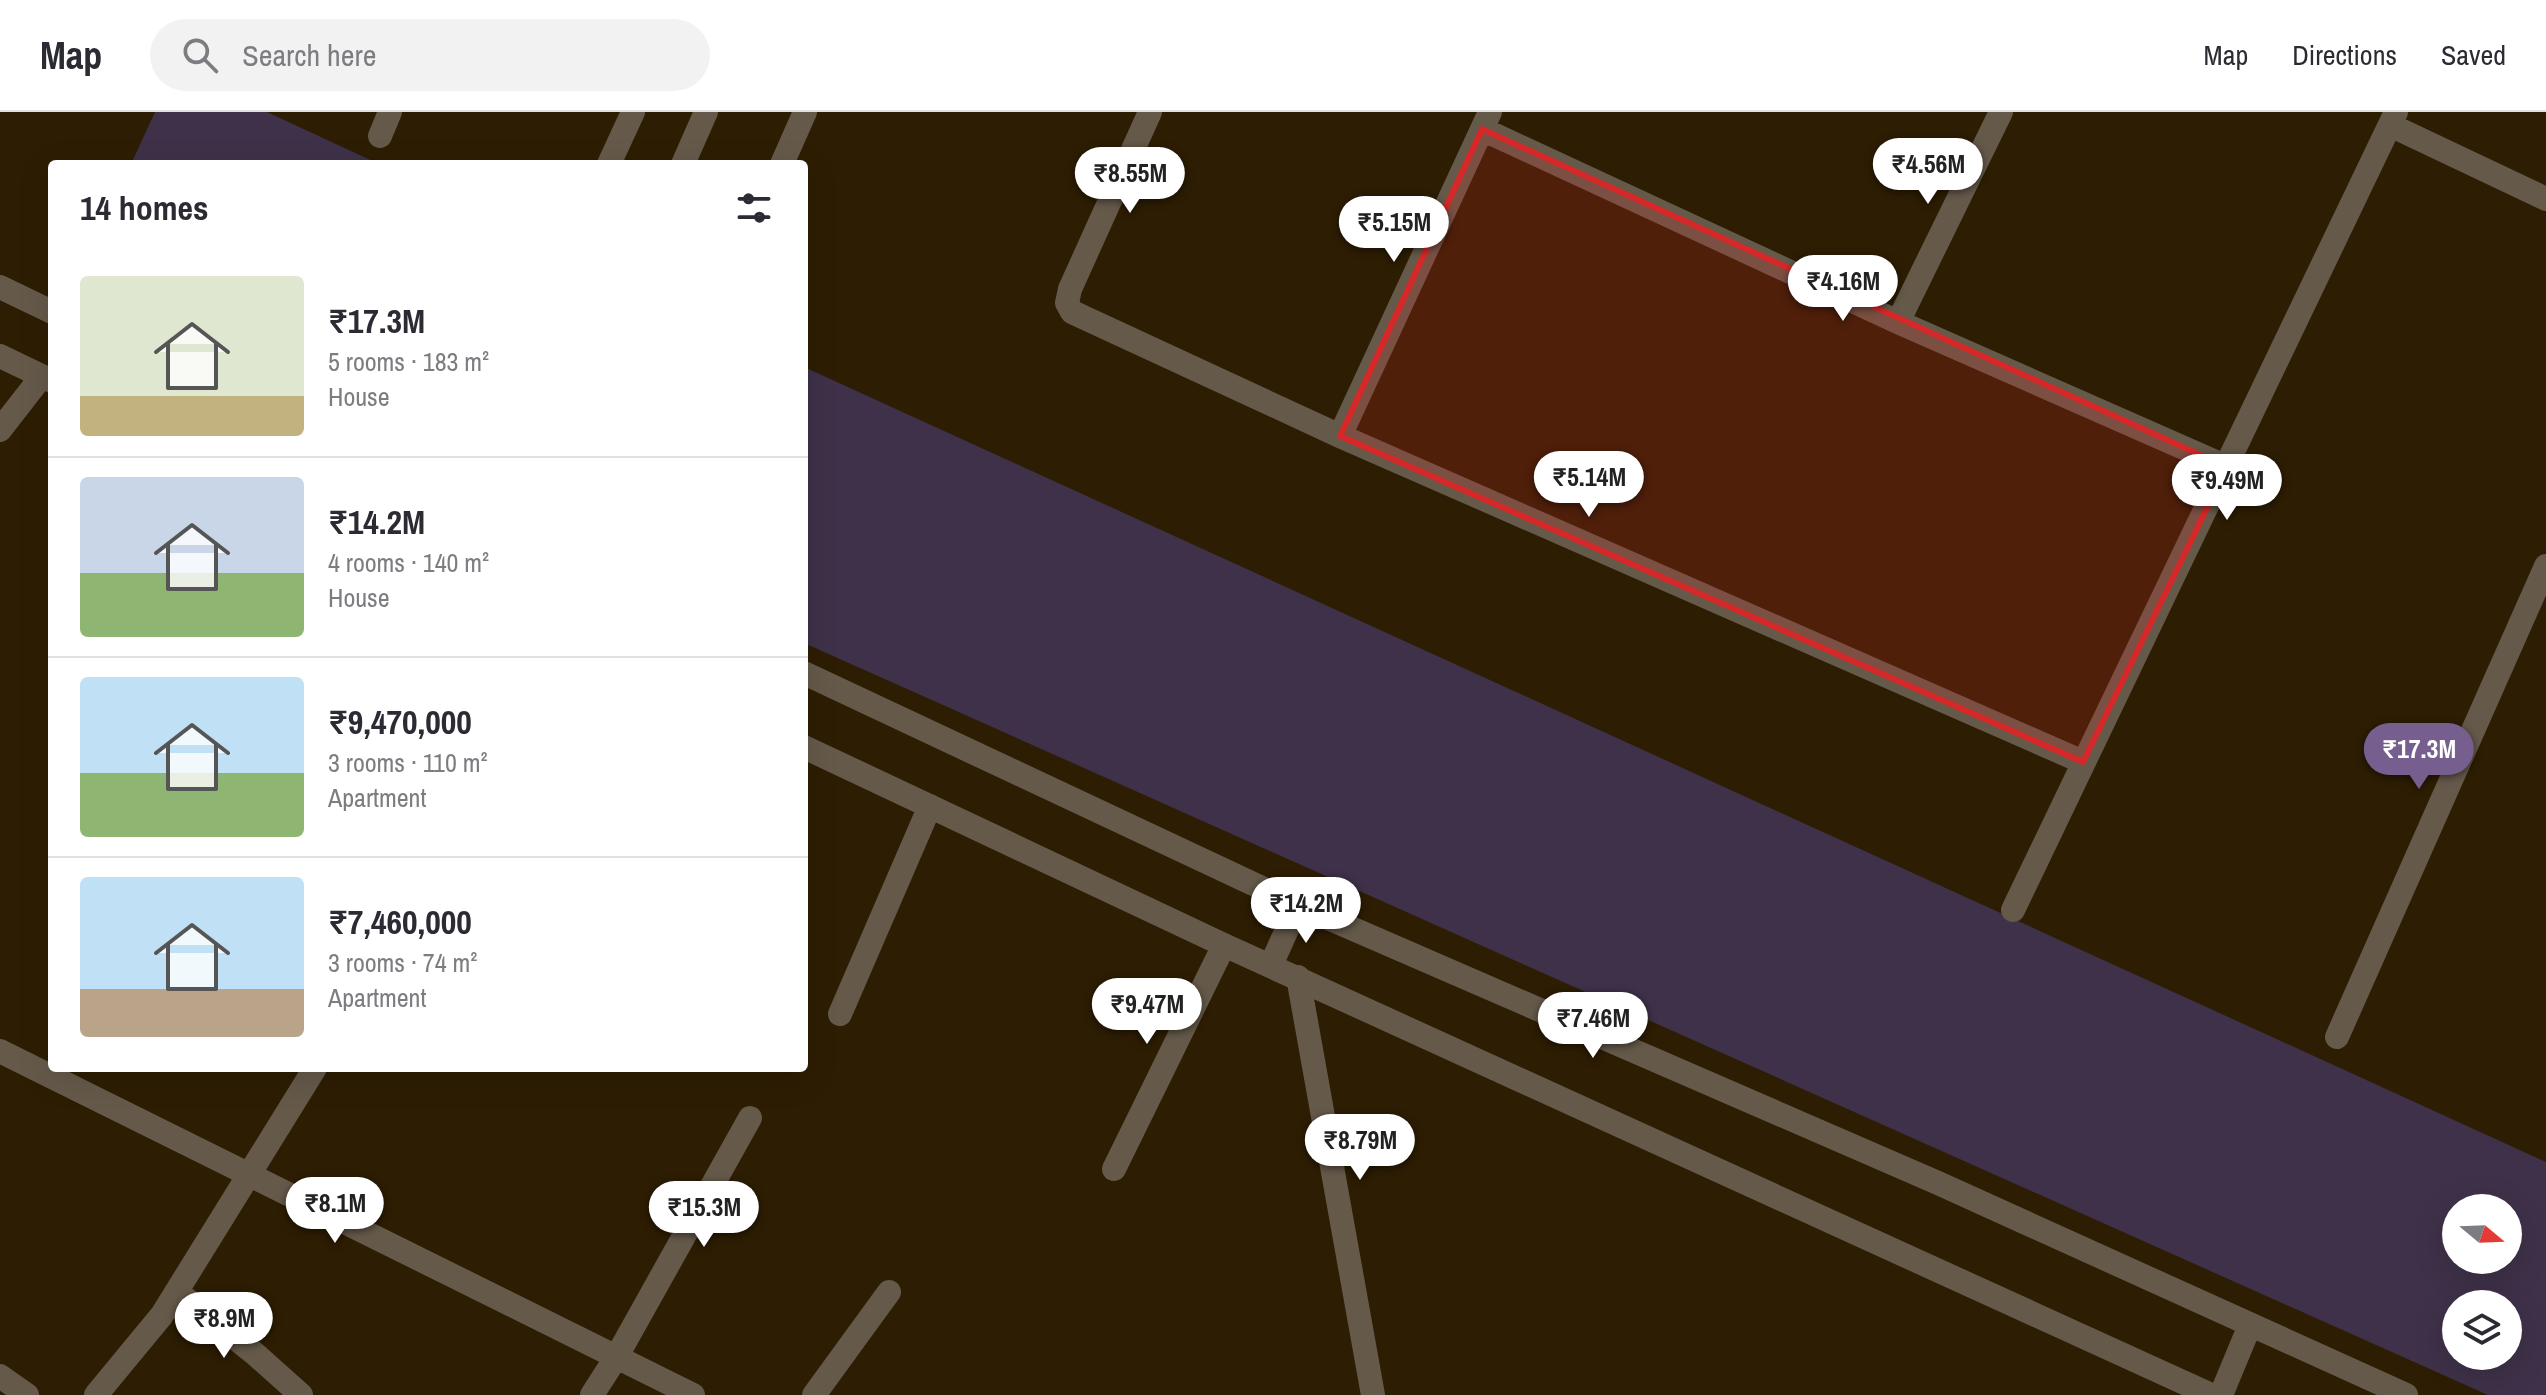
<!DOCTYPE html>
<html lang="en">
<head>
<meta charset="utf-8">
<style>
	:root { --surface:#fff; --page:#f2f2f3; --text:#2b2b33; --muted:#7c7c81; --line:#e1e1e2; --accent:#765e8e }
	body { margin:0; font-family:"Archivo Narrow",sans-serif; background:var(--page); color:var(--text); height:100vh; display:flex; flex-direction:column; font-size:30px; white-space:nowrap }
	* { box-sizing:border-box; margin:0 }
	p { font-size:26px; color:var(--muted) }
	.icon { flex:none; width:44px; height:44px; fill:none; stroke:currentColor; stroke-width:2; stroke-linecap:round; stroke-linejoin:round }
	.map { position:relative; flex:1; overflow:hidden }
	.details { position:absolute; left:48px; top:48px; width:760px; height:912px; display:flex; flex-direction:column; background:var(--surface); border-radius:8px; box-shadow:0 8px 32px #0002 }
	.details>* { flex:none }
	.needle { width:52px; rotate:109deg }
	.controls { position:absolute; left:2442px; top:1082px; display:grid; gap:16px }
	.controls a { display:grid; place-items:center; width:80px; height:80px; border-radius:50%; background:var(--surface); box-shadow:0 8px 32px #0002; font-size:40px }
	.price { position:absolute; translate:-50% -68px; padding:0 18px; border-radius:28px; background:#fff; color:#222; font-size:26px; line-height:52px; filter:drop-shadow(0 2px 4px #0008) }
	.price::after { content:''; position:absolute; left:50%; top:48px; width:24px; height:18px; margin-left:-12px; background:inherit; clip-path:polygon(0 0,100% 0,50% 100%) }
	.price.selected { background:var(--accent); color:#fff }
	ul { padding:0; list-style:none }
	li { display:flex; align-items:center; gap:24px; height:200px; padding:0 32px }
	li+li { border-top:2px solid var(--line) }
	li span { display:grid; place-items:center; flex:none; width:224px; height:160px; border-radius:8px; color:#555 }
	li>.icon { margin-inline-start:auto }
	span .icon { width:96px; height:96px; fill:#fffc; stroke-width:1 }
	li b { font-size:34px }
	h2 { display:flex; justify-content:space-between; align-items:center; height:96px; padding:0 32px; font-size:34px }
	header { display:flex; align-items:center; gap:48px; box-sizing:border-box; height:112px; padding:0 40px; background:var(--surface); border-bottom:2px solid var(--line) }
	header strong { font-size:38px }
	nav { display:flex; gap:44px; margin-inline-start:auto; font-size:28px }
	.search { width:560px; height:72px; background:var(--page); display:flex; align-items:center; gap:20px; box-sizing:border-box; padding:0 28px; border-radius:44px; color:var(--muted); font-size:30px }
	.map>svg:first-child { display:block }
	.green { fill:#3e3149; fill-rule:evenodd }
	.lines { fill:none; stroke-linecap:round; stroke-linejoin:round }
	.minor { stroke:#655a4a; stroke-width:24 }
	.marked { fill:#d62828; fill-opacity:0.2; stroke:#d62828; stroke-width:6; stroke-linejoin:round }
</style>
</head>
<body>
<header>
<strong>Map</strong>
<div class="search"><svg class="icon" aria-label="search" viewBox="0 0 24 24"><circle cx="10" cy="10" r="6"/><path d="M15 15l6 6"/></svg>Search here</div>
<nav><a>Map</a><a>Directions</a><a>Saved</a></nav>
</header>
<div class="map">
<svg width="2546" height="1283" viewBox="0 0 2546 1283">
	<rect width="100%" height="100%" fill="#2d1d03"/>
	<path class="green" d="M155,0H267L379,52H131Z
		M804,255L2546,1050V1283H2488L804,531ZM2456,1096H2508V1148H2456ZM2456,1192H2508V1244H2456Z"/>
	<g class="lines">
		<path class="minor" d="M1150,0L1070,177L1067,191L1072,200L1340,324L2083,650
			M2390,13L2546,87
			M1482,17L1898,210L2227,355
			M380,24L390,0
			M609,52L633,0
			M683,52L706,0
			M782,52L805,0
			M0,175L52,200
			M1898,210L2001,0
			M0,244L52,269
			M0,318L42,264
			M1340,324L1490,0
			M804,561L1298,793L1938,1071L2406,1283
			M804,635L1224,833L2211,1283
			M2013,798L2396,0
			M1271,853L1298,793
			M1298,865L1373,1283
			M840,902L930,694
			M2337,925L2546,454
			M0,939L693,1283
			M1114,1057L1224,833
			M177,1180L254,1241L301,1283
			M0,1264L27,1283
			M96,1283L162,1203L315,956
			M592,1283L617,1244L750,1006
			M814,1283L889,1180
			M2221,1283L2250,1213"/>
	</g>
	<path class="marked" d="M1482,17L2227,355L2083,650L1340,324Z"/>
</svg>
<div class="controls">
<a><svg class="needle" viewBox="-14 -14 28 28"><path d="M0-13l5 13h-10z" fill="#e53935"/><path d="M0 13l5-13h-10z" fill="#7c7c81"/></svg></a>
<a><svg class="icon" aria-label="layers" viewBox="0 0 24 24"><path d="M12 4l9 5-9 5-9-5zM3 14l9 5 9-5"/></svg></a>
</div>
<b class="price" style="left:1928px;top:94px">₹4.56M</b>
<b class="price" style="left:1130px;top:103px">₹8.55M</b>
<b class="price" style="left:1394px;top:152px">₹5.15M</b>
<b class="price" style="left:1843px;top:211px">₹4.16M</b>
<b class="price" style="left:1589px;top:407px">₹5.14M</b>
<b class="price" style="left:2227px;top:410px">₹9.49M</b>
<b class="price selected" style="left:2419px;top:679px">₹17.3M</b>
<b class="price" style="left:1306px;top:833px">₹14.2M</b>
<b class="price" style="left:1147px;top:934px">₹9.47M</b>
<b class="price" style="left:1593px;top:948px">₹7.46M</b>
<b class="price" style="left:1360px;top:1070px">₹8.79M</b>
<b class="price" style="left:335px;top:1133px">₹8.1M</b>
<b class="price" style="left:704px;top:1137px">₹15.3M</b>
<b class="price" style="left:224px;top:1248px">₹8.9M</b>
<section class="details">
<h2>14 homes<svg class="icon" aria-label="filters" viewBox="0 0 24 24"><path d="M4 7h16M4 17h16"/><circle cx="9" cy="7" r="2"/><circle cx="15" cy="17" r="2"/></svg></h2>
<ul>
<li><span style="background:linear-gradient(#dfe7d0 75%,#c2b280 0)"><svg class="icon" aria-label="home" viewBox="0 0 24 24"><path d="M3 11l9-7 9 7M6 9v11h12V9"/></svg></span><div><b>₹17.3M</b><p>5 rooms · 183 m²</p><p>House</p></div></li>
<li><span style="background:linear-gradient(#c9d6e8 60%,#8fb573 0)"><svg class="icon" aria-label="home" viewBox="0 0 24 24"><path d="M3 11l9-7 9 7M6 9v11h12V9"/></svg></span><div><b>₹14.2M</b><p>4 rooms · 140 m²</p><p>House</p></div></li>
<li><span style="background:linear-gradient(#bfe0f5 60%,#8fb573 0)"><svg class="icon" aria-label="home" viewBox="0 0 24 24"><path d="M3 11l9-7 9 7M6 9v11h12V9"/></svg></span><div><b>₹9,470,000</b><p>3 rooms · 110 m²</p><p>Apartment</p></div></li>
<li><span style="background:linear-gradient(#bfe0f5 70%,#b9a48a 0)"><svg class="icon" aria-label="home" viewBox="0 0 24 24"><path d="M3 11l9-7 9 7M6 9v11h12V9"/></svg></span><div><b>₹7,460,000</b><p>3 rooms · 74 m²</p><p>Apartment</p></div></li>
</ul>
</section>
</div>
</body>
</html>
